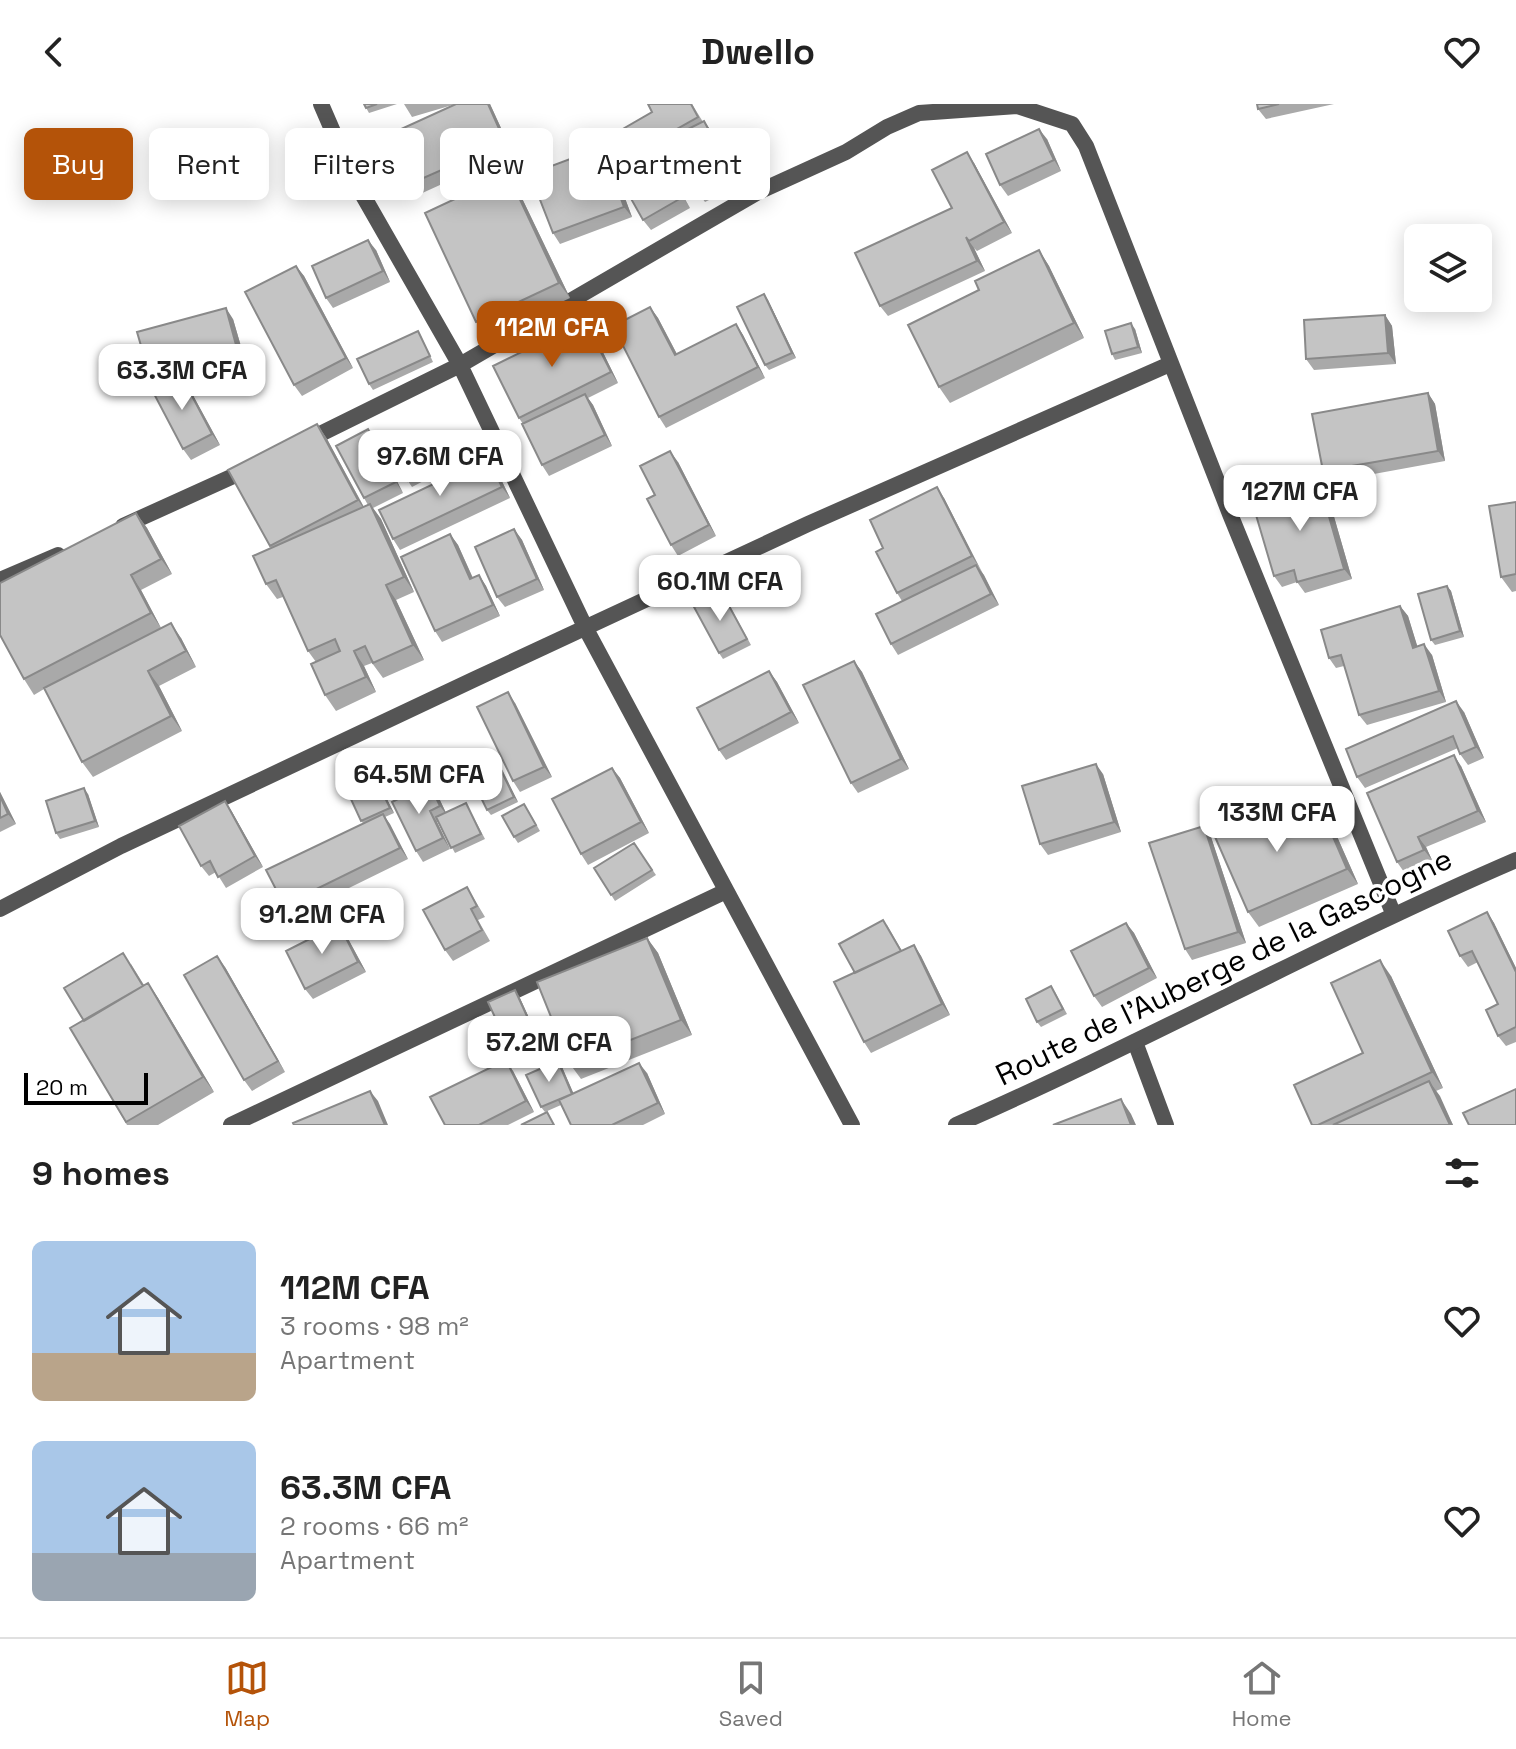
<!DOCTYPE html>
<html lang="en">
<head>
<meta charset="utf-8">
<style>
	:root { --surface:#fff; --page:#f6f6f6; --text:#222; --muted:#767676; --line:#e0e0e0; --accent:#b45309 }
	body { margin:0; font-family:"Space Grotesk",sans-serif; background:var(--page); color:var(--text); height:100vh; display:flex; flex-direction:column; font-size:30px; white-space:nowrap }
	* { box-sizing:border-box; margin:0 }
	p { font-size:26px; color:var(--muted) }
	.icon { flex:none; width:44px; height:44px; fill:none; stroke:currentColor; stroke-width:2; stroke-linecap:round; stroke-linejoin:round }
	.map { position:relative; height:1021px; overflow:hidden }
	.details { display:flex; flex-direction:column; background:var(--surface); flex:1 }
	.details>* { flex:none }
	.banner { position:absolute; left:24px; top:24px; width:800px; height:72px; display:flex; gap:16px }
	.controls { position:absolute; left:1404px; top:120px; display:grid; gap:16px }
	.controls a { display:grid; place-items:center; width:88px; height:88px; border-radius:12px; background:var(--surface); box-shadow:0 4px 20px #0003; font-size:40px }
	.scale { position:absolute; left:24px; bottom:20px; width:124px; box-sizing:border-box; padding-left:8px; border:4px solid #000; border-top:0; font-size:22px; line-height:28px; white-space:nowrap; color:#000; -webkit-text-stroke:6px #fff; paint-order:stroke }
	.price { position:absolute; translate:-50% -68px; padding:0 18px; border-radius:16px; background:#fff; color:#222; font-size:26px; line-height:52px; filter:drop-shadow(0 2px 4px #0008) }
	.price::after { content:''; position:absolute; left:50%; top:48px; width:24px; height:18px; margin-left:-12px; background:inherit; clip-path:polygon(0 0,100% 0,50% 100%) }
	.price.selected { background:var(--accent); color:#fff }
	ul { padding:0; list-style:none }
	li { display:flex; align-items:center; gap:24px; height:200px; padding:0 32px }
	li span { display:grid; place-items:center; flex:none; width:224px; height:160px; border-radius:12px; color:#555 }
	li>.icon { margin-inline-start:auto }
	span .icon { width:96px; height:96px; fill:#fffc; stroke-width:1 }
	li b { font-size:34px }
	h2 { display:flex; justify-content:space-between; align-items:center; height:96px; padding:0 32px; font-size:34px }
	.tag { padding:0 28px; border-radius:12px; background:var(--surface); box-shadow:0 4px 20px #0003; font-size:28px; line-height:72px }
	.tag.selected { background:var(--accent); color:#fff }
	header { display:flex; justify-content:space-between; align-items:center; height:104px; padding:0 32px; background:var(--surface); font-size:36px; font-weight:600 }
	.tabs { display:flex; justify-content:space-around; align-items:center; height:112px; border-top:2px solid var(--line); background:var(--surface); font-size:22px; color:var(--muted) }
	.tabs a { display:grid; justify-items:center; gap:4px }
	.tabs .selected { color:var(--accent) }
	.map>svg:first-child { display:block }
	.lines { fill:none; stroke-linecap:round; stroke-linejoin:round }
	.minor { stroke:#555; stroke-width:16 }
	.tertiary { stroke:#555; stroke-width:16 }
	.wall { fill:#a9a9a9 }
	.shaded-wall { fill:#898989 }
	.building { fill:#c4c4c4; stroke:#898989; stroke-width:2 }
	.labels { text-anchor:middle; stroke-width:7; stroke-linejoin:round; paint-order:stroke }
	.street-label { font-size:30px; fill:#000; stroke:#fff }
</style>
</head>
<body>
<header><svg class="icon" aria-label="back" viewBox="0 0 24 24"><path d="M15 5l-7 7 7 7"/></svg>Dwello<svg class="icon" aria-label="heart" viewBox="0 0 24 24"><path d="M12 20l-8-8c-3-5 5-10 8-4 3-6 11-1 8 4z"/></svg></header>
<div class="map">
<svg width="1516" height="1021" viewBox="0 0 1516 1021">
	<rect width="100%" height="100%" fill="#fff"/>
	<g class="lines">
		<path class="minor" d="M321,0L353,74L460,261L586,525L852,1021
			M304,338L460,261L758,88L846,48L887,23L919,9L1017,2L1072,20L1086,42L1230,410L1393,809
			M123,422L251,364
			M0,476L58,451
			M0,805L121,742L475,575L808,420L1170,260
			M1135,938L1166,1021
			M231,1021L724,788"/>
		<path class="tertiary" d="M956,1021C1145,938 1326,838 1516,756"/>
	</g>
	<path class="wall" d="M364,0H397L369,9Z
		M404,0H456L412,13Z
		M490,0L512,48L418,91L410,80Z
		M692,0L703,18L712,28L739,81L705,98L697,87L674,41L658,50L690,104L651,126L643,116L631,59L627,53Z
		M1257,0H1334L1266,15L1258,5Z
		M1047,35L1061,67L1008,92L1000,81Z
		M610,54L632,113L560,140L553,129Z
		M974,59L1012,129L977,147L974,144L985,167L888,212L880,202L952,104Z
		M518,86L570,194L487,233L476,218Z
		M376,146L390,178L333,204L326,194Z
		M1039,146L1049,162L1084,234L950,299L939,283Z
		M296,162L304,172L353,264L302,292L294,281Z
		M764,190L768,196L796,254L769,266L765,261Z
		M650,203L658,214L677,250L736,220L743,231L765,274L666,324L659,313Z
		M1385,211L1392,222L1396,260L1314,266L1306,255Z
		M233,215L247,263L186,279L220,341L191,356L183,345L156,284L151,276Z
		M585,217L593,228L618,279L588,294L593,301L612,342L549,372L542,361L523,320L519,314Z
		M1135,225L1142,249L1115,256L1112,250Z
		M421,232L433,258L373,286L369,280Z
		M1428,289L1435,300L1445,357L1330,378L1323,367Z
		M317,320L327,335L364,403L368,401L364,394L368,325L376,336L403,389L373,404L381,415L414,488L396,496L424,556L383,574L372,559L364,562L376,588L336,607L325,591L316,558L308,547L283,493L277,495L266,480L271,444L228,366Z
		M417,343L433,372L412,383L408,377Z
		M488,354L496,365L510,394L400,446L393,435Z
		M678,358L716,432L678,452L671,441L655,391Z
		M1318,374L1326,385L1352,475L1305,489L1297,478L1282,483L1274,472L1276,405Z
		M944,394L999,501L898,551L891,540L902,497L897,489L883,444Z
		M1516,398V487L1512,488L1501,473Z
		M136,409L147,424L172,470L141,486L161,524L181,534L196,563L159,582L182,627L93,673L82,658L44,585L34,591L24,575Z
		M514,425L522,436L544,486L505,503L497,493Z
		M450,430L458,441L473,474L479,471L486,482L500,512L442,538L435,527Z
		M1447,482L1451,487L1464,533L1435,541L1431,536Z
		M726,495L751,541L723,555L719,549Z
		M1400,502L1408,512L1417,542L1432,551L1446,598L1367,621L1359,611L1344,562L1336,564L1329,554Z
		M854,557L862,568L909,665L858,689L851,679Z
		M769,567L777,578L799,619L726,656L719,646Z
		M515,599L552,673L520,688L513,677Z
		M1464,608L1484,654L1468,661L1460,650L1458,644L1365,684L1357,673Z
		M494,652L518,698L491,711L487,706Z
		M1461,662L1486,718L1426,743L1432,756L1404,768L1397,758Z
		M612,664L620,674L649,729L588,761L581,750Z
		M372,667L394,709L385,713L408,755L292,812L284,801L363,719L361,717Z
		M1103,670L1121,728L1048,751L1040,740Z
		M0,688L16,720L0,728Z
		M88,690L99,723L60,735L56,729Z
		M437,690L446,709L466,699L485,735L455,749L438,718H437L450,745L423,758L416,747Z
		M1287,694L1298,709L1303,721L1335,728L1358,780L1259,823L1248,808Z
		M225,697L232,708L263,763L226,784L216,768L209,772L201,762Z
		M528,706L540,727L518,739L514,733Z
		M1211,733L1246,839L1192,856L1185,845Z
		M634,739L656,771L615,797L594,764Z
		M467,783L485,813L478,816L490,837L453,857L445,846Z
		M1487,808L1494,819L1516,864V938L1506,942L1498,932V900L1478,858L1468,863L1460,852Z
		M1126,819L1134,829L1157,874L1102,903L1094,892Z
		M887,821L902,847L914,841L921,852L950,911L871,949L864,938L855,869Z
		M346,831L366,868L313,895L305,885Z
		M647,834L658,849L692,931L581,975L570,960Z
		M131,860L144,881L148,879L158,894L214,988L158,1021H127L70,924L84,917Z
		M225,863L285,968L252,987L244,976Z
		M1391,872L1443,984L1436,987L1453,1021H1312L1363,949Z
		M1055,888L1067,910L1041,923L1037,918Z
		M519,892L540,938L513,950L509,944Z
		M558,957L562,963L573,989L647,969L665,1010L643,1021H571L561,1001L545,1008L541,1003Z
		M513,967L534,1008L508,1021H445Z"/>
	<path class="shaded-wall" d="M488,0H490L512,48L505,38Z
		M704,17L712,28L739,81L732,70Z
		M1039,25L1047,35L1061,67L1054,56Z
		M602,43L610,54L632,113L624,103Z
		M655,46L663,57L690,104L683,93Z
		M967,48L974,59L1012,129L1004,118Z
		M508,70L518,86L570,194L559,179Z
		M966,133L974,144L985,167L977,157Z
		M368,136L376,146L390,178L383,167Z
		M1039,146L1049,162L1084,234L1074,219Z
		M296,162L304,172L353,264L346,254Z
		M764,190L768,196L796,254L792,249Z
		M650,203L658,214L683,262L675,251Z
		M226,204L233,215L247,263L239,252Z
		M1385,211L1392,222L1396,260L1388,249Z
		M585,217L593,228L618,279L611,268Z
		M1131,219L1135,225L1142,249L1138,243Z
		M736,220L743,231L765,274L758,263Z
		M181,271L188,282L220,341L212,330Z
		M1428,289L1435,300L1445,357L1438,347Z
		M585,290L593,301L612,342L605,331Z
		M317,320L327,335L368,411L358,396Z
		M368,325L376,336L403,389L396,378Z
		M670,347L678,358L716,432L709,421Z
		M488,354L496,365L510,394L502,383Z
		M1318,374L1326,385L1352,475L1344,465Z
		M937,383L944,394L979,463L972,452Z
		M370,400L381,415L414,488L404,473Z
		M136,409L147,424L172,470L161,455Z
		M514,425L522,436L544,486L537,475Z
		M450,430L458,441L478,486L470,475Z
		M976,461L984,471L999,501L991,490Z
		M131,471L141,486L161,524L151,509Z
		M479,471L486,482L500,512L493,501Z
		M386,481L396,496L424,556L413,541Z
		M1447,482L1451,487L1464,533L1460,527Z
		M1400,502L1408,512L1421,554L1413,544Z
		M171,519L181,534L196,563L186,547Z
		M1424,540L1432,551L1446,598L1439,587Z
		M354,547L364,562L376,588L366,573Z
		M854,557L862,568L909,665L901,655Z
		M148,567L159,582L182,627L171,612Z
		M769,567L777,578L799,619L791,608Z
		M508,588L515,599L552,673L544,663Z
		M1456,597L1464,608L1484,654L1476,643Z
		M1454,651L1461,662L1486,718L1478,707Z
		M494,652L498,657L518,698L514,693Z
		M1096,660L1103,670L1121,728L1114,718Z
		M612,664L620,674L649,729L641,718Z
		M372,667L376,673L394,709L390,704Z
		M429,679L437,690L448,713L440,702Z
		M84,684L88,690L99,723L95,717Z
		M0,688L16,720L8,710L0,692Z
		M1287,694L1298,709L1310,738L1300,723Z
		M225,697L232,708L263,763L255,752Z
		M430,707L437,718L450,745L443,734Z
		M383,710L390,720L408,755L400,744Z
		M1324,712L1335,728L1358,780L1347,765Z
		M1204,722L1211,733L1246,839L1238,828Z
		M1418,733L1426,743L1432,756L1424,746Z
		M1487,808L1494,819L1516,864V868Z
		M1126,819L1134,829L1157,874L1149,864Z
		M339,820L346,831L366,868L358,858Z
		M647,834L658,849L692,931L681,916Z
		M914,841L921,852L950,911L942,900Z
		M217,852L225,863L285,968L278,957Z
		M1380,856L1391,872L1443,984L1432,968Z
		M148,879L158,894L214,988L203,973Z
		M515,886L519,892L540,938L536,932Z
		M506,956L513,967L534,1008L526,997Z
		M558,957L562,963L576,995L572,990Z
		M639,959L647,969L665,1010L658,999Z
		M1429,977L1440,992L1453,1021H1450Z
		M370,987L378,997L388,1021H385Z
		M1121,995L1131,1010L1136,1021H1131Z"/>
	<path class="building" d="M364,0H377L366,4Z
		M456,0H488L505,38L410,80L388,31Z
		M648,0H691L698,13L627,53L614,30L652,8Z
		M1257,0H1279L1258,5Z
		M704,17L732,70L697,87L670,34Z
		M1039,25L1054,56L1000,81L986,50Z
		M602,43L624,103L553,129L530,70Z
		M655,46L683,93L643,116L616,68Z
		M967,48L1004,118L969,137L966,133L977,157L880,202L855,149L952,104L932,66Z
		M508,70L559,179L476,218L425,109Z
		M368,136L383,167L326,194L312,162Z
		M1039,146L1074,219L939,283L908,221L979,186L975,177Z
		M296,162L346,254L294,281L245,188Z
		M764,190L792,249L765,261L737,203Z
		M650,203L675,251L736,220L758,263L659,313L613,222Z
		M226,204L239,252L151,276L137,228Z
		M1385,211L1388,249L1306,255L1304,216Z
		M585,217L611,268L519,314L493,262Z
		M1131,219L1138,243L1112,250L1105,227Z
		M418,227L430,252L369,280L357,255Z
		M181,271L212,330L183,345L152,286Z
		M1428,289L1438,347L1323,367L1312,310Z
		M585,290L605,331L542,361L522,320Z
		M317,320L358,396L270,442L228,366Z
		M368,325L396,378L364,394L336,342Z
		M413,338L429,366L408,377L393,349Z
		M670,347L709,421L671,441L647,395L655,391L640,362Z
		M488,354L502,383L393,435L379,406Z
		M1318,374L1344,465L1297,478L1294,466L1274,472L1256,411L1276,405L1271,387Z
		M937,383L972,452L897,489L876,448L883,444L870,416Z
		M1516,398V470L1501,473L1489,402Z
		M370,400L404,473L386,481L413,541L373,559L365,542L354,547L366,573L325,591L311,560L340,547L335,535L308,547L276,476L266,480L253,452Z
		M136,409L161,455L131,471L151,509L24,575L0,531V479Z
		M514,425L537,475L497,493L475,443Z
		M450,430L470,475L479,471L493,501L435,527L401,453Z
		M976,461L991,490L891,540L876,510Z
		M1447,482L1460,527L1431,536L1418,490Z
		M722,489L747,535L719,549L694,503Z
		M1400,502L1413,544L1424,540L1439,587L1359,611L1341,551L1329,554L1321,526Z
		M171,519L186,547L148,567L171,612L82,658L44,584Z
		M854,557L901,655L851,679L803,581Z
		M769,567L791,608L719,646L697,604Z
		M508,588L544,663L513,677L477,603Z
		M1456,597L1476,643L1460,650L1453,632L1357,673L1346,645Z
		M1454,651L1478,707L1418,733L1424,746L1397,758L1367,689Z
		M494,652L514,693L487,706L467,665Z
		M1096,660L1114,718L1040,740L1022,682Z
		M612,664L641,718L581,750L552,695Z
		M372,667L390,704L361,717L344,680Z
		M429,679L440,702L430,707L443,734L416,747L392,698Z
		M84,684L95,717L56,729L46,697Z
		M0,692L8,710L0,714Z
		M1287,694L1300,723L1324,712L1347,765L1248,808L1212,726Z
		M225,697L255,752L218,773L210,757L201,762L179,722Z
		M466,699L481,730L451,744L436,713Z
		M524,700L536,721L514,733L502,712Z
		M383,710L400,744L284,801L266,766Z
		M1204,722L1238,828L1185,845L1149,739Z
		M634,739L652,766L611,791L594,764Z
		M467,783L477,802L471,805L482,826L445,846L423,806Z
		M1487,808L1516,868V923L1498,932L1486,906L1498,900L1472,847L1460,852L1448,827Z
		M883,816L901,847L855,869L839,840Z
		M1126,819L1149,864L1094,892L1071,847Z
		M339,820L358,858L305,885L286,847Z
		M647,834L681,916L570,960L537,878Z
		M914,841L942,900L864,938L834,878Z
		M123,849L143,882L84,917L64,884Z
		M217,852L278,957L244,976L184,871Z
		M1380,856L1432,968L1318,1021H1312L1294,981L1363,949L1331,879Z
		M148,879L203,973L126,1018L70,924Z
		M1051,882L1063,905L1037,918L1026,895Z
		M515,886L536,932L509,944L488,898Z
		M506,956L526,997L479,1021H445L430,993Z
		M558,957L572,990L541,1003L526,971Z
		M639,959L658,999L612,1021H571L559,996Z
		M1429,977L1450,1021H1333Z
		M1516,985V1021H1469L1463,1009Z
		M370,987L385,1021H294L293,1019Z
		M1121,995L1131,1021H1053Z
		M547,1008L554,1021H521Z"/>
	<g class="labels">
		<g class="street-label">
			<text transform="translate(1224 863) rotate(-26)" y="10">Route de l'Auberge de la Gascogne</text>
		</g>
	</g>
</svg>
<div class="controls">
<a><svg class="icon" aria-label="layers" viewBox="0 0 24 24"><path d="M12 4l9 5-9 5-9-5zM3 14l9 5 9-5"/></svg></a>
</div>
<div class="scale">20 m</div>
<b class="price selected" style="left:552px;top:265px">112M CFA</b>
<b class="price" style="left:182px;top:308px">63.3M CFA</b>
<b class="price" style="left:440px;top:394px">97.6M CFA</b>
<b class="price" style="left:1300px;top:429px">127M CFA</b>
<b class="price" style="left:720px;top:519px">60.1M CFA</b>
<b class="price" style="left:419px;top:712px">64.5M CFA</b>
<b class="price" style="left:1277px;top:750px">133M CFA</b>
<b class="price" style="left:322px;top:852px">91.2M CFA</b>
<b class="price" style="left:549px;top:980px">57.2M CFA</b>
<div class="banner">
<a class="tag selected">Buy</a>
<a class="tag">Rent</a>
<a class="tag">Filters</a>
<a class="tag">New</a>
<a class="tag">Apartment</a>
</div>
</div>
<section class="details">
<h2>9 homes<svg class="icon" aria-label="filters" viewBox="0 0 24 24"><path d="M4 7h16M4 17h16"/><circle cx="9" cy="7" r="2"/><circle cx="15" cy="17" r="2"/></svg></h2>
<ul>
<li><span style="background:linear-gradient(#a9c7e8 70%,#b9a48a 0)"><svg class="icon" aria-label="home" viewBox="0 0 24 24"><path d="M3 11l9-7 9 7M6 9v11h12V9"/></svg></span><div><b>112M CFA</b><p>3 rooms · 98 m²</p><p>Apartment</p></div><svg class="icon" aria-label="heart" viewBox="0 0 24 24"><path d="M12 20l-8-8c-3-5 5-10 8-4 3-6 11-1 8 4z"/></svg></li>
<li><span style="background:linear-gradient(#a9c7e8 70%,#9aa5b1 0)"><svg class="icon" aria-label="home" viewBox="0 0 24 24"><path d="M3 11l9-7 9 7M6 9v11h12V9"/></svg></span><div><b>63.3M CFA</b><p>2 rooms · 66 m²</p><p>Apartment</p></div><svg class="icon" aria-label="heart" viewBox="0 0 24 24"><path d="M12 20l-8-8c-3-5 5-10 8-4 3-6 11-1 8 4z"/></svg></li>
</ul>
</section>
<nav class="tabs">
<a class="selected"><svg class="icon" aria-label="map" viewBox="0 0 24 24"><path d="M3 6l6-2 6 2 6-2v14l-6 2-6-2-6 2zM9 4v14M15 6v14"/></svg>Map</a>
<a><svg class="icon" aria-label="saved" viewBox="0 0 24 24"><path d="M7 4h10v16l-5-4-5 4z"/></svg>Saved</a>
<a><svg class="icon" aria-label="home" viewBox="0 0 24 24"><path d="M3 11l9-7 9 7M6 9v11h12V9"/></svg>Home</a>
</nav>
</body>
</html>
